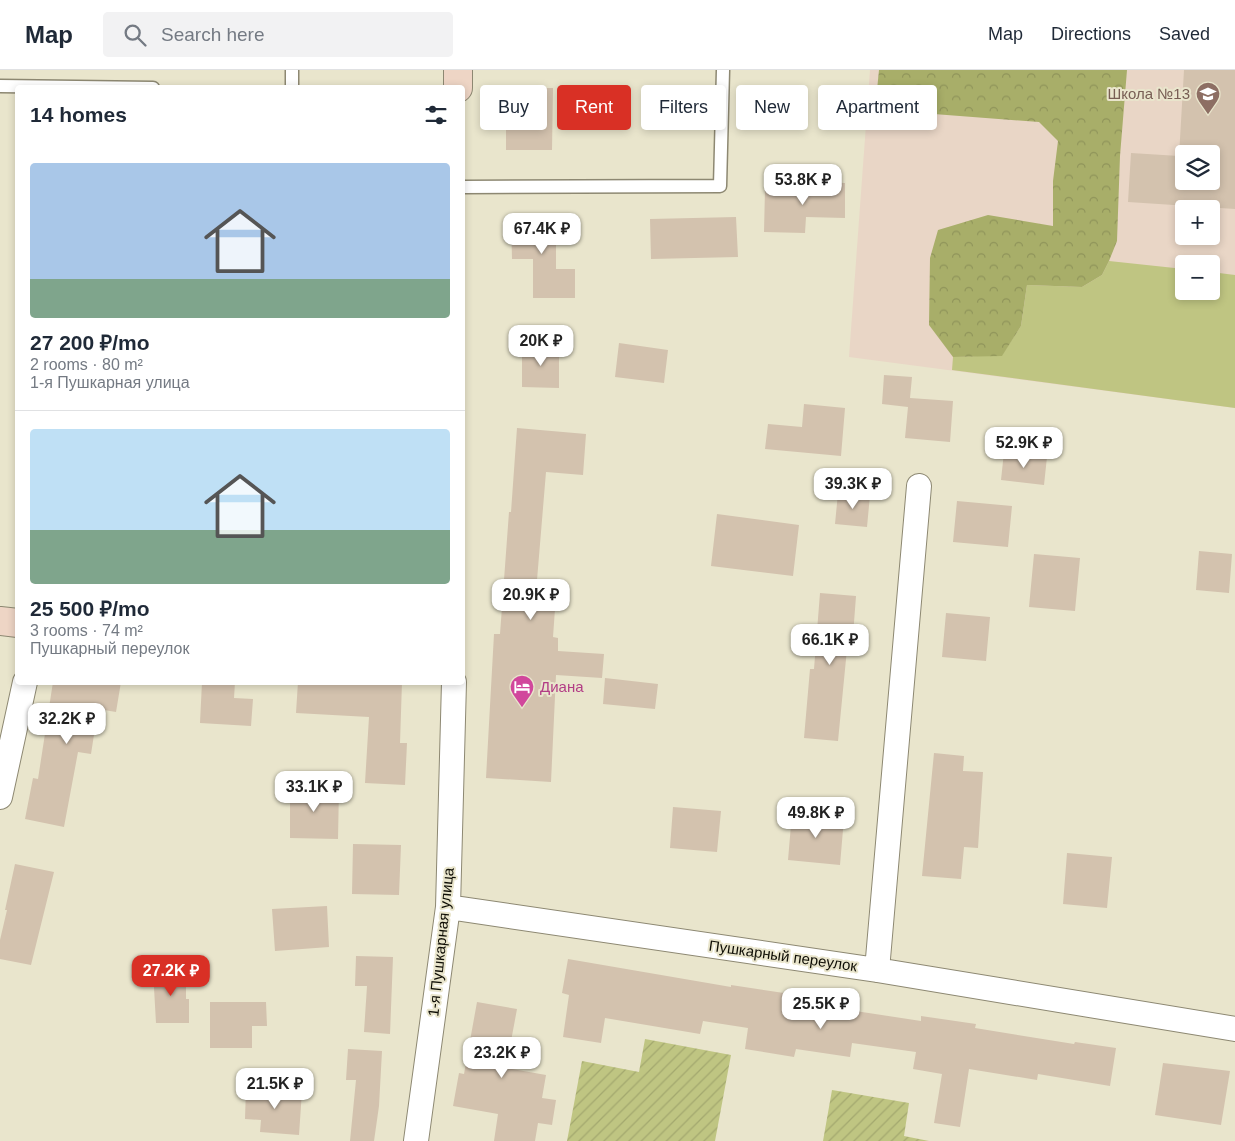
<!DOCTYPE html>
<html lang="en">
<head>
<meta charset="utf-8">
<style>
	:root { --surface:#fff; --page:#f2f2f3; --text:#1f2937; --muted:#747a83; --line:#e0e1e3; --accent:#d93025 }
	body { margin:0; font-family:Arial,sans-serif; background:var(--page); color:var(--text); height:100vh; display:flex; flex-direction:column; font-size:19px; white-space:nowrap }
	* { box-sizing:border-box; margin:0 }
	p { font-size:16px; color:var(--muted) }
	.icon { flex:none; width:28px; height:28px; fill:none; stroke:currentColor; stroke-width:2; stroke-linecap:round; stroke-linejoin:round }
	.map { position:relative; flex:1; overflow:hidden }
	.sheet { position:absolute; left:15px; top:15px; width:450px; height:600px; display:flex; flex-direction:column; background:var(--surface); border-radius:5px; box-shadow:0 2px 8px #0003 }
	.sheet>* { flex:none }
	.top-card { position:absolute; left:480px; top:15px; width:475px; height:45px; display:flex; gap:10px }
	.tools { position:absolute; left:1175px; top:75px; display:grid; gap:10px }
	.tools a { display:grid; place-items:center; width:45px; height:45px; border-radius:5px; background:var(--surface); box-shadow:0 2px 8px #0003; font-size:25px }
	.price { position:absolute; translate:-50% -42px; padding:0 11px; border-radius:10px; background:#fff; color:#222; font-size:16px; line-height:32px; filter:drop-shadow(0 1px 2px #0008) }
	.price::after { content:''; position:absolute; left:50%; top:30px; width:15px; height:11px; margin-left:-8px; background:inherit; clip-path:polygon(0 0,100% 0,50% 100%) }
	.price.on { background:var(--accent); color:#fff }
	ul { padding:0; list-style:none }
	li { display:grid; align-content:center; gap:10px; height:265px; padding:0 15px }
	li+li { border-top:1px solid var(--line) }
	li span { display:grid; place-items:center; height:155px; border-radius:5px; color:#555 }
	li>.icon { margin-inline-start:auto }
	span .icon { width:90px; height:90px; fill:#fffc; stroke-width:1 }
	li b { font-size:21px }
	h2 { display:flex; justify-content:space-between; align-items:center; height:60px; padding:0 15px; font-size:21px }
	.chip { padding:0 18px; border-radius:5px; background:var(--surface); box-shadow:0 2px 8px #0003; font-size:18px; line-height:45px }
	.chip.on { background:var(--accent); color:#fff }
	header { display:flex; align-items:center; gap:30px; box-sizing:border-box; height:70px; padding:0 25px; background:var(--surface); border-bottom:1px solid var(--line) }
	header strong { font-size:24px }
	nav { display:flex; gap:28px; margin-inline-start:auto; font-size:18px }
	.search { width:350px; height:45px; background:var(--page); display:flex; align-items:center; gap:12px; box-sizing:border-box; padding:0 18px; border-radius:5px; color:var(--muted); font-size:19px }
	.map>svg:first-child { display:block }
	.education { fill:#e9d6c6; fill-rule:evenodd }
	.grass { fill:#bfc582 }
	.forest { fill:url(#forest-crowns) }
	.garden { fill:url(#garden-furrows) }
	.building { fill:#d3c2ae; fill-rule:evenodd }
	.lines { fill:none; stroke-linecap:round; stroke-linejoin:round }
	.lane-casing { stroke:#8d8872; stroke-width:15 }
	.street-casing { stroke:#8d8872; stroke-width:26 }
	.secondary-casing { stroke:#8d8872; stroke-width:30 }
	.lane { stroke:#fff; stroke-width:12 }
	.street { stroke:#fff; stroke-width:24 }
	.secondary { stroke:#eed5c5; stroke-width:28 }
	.labels { text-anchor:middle; stroke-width:4; stroke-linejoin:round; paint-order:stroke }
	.education-label { font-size:15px; fill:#785e54; stroke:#e9e5cc; text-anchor:end }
	.hotel-label { font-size:15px; fill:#b23c85; stroke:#e9e5cc; text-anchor:start }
	.street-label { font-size:15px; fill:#0e0d05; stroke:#e9e5cc }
</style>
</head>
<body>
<header>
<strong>Map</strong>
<div class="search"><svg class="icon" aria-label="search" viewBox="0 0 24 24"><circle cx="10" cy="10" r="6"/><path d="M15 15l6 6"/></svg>Search here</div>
<nav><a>Map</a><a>Directions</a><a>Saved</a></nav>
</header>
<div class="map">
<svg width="1235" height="1071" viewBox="0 0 1235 1071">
	<defs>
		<pattern id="forest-crowns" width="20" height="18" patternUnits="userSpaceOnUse" patternTransform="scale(1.25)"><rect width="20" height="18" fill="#a8ae69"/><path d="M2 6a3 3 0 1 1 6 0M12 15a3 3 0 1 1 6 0" fill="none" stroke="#8f945a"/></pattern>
		<pattern id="garden-furrows" width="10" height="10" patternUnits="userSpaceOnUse" patternTransform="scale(1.25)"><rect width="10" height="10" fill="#bfc582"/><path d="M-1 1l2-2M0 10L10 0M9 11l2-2" fill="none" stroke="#a3a86f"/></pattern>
	</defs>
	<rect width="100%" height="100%" fill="#e9e5cc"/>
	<path class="education" d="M870,0H1235V338L849,287ZM1184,84H1211V111H1184ZM1184,139H1211V166H1184ZM1184,194H1211V221H1184Z"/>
	<path class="grass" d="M1109,191L1184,199V221H1211V202L1235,205V338L952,300L953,287L1002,285L1021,256L1027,215L1082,217L1102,205Z"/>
	<path class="forest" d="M879,0H1127L1120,86L1117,171L1109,191L1102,205L1082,217L1027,215L1021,256L1002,286L953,287L929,255L930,188L938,160L988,145L1053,156V111L1058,71L1039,52L882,40L877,20Z"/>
	<path class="garden" d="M645,969L731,985L715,1071H567L582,991L639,1002Z
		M832,1020L909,1033L904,1066L929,1071H823Z"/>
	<path class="building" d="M1184,0H1235V139L1128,132L1131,83L1179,86ZM1184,84H1211V111H1184Z
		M506,18H553L552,80H506Z
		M740,22L775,23V60H739Z
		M811,112L845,113V148L806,147L805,163L764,162L765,119L811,120Z
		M511,145H556V199H575V228H533V189H512Z
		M736,147L738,187L651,189L650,149Z
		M619,273L668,280L664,313L615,307Z
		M522,276H559V318L522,317Z
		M884,305L912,307L910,328L953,331L950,372L905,368L908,337L882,334Z
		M804,334L845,338L841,386L765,379L768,354L802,357Z
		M517,358L586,364L583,405L546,402L537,510L557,511L553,567L558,568V581L604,584L602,608L556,605L551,712L486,708L494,564H500L509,442H511Z
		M1004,382L1047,387L1044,415L1001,410Z
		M838,423L870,425L867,457L835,454Z
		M957,431L1012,436L1008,477L953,472Z
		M717,444L799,455L793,506L711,496Z
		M1199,481L1232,484L1229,523L1196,520Z
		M1034,484L1080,488L1075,541L1029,537Z
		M820,523L856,526L852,579H847L838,671L804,668L810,599H814Z
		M946,543L990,547L986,591L942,587Z
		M605,608L658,614L655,639L603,634Z
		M53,612H121L116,642L98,639L91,684L78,682L64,757L25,749L33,708L38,709Z
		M202,612H235L234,628L253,629L251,656L200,653Z
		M298,612H402L400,673H407L405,715L365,713L369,647L296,643Z
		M934,683L964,686L963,701L983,702L978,778L964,777L961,809L922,806Z
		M290,718H339L338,769L290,768Z
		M673,737L721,741L717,782L670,778Z
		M792,743L844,748L840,795L788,790Z
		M353,774L401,775L399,825L352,824Z
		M1067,783L1112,787L1107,838L1063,834Z
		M15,794L54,802L31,895L0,889V870L7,840H5Z
		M327,836L329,877L275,881L272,839Z
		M356,886L393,887L390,964L364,962L367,916H355Z
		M568,889L731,917V915L804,926L803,933L921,951V946L976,954L975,958L1074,974L1075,972L1116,978L1110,1016L1038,1004L1037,1010L969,999L960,1057L934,1053L942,1004L913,999L916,982L852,973L850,987L796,979L794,987L745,979L748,958L703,951L700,964L605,948L601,973L563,967L569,925L562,923Z
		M153,900H186V929H189V953H156Z
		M210,932H266L267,956H252V978H210Z
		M477,932L517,939L506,998L546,1005L542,1028L556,1030L552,1055L538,1053L535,1071H494L498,1044L453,1036L459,1003L464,1004Z
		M348,979L382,981L379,1036L374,1071H350L356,1010H346Z
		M1163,993L1230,1001L1221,1055L1155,1045Z
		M246,1018L302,1021L299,1065L260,1062L261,1050L245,1049Z"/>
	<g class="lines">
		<defs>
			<path id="lane" d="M292,0V18
				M0,16L153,18
				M462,117L720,116L723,0"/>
			<path id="street" d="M0,727L25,612
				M448,837L877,900L1235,959
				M877,900L919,416
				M416,1071L448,837L454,612"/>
			<path id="secondary" d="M458,0V18
				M0,551L18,553"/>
		</defs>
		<use href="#lane" class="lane-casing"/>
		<use href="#street" class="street-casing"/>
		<use href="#secondary" class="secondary-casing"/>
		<use href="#lane" class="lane"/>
		<use href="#street" class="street"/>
		<use href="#secondary" class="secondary"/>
	</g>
	<defs>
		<symbol id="school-pin" viewBox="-11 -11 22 30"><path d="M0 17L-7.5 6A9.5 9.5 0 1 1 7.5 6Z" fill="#8d6e63" stroke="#e9e5cc"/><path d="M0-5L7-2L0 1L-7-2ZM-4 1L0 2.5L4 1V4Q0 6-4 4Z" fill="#fff"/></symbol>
		<symbol id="hotel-pin" viewBox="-11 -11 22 30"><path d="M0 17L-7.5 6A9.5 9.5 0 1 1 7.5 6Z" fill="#d1479c" stroke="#e9e5cc"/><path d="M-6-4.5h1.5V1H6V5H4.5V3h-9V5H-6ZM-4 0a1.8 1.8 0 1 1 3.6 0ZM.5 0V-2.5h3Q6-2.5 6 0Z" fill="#fff"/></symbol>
	</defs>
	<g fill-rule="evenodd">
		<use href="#school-pin" x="1194" y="10" width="28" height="38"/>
		<use href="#hotel-pin" x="508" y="603" width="28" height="38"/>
	</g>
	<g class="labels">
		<g class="education-label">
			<text x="1190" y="29">Школа №13</text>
		</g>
		<g class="hotel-label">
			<text x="540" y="622">Диана</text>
		</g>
		<g class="street-label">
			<text transform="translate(441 872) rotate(-84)" y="5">1-я Пушкарная улица</text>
			<text transform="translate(783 886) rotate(8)" y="5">Пушкарный переулок</text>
		</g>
	</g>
</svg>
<div class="tools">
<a><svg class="icon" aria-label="layers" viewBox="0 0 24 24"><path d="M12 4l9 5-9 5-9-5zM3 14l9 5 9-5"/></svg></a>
<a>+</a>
<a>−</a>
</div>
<b class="price" style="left:803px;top:136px">53.8K ₽</b>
<b class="price" style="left:542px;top:185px">67.4K ₽</b>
<b class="price" style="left:541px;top:297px">20K ₽</b>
<b class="price" style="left:1024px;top:399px">52.9K ₽</b>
<b class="price" style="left:853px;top:440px">39.3K ₽</b>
<b class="price" style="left:531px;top:551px">20.9K ₽</b>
<b class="price" style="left:830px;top:596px">66.1K ₽</b>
<b class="price" style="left:67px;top:675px">32.2K ₽</b>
<b class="price" style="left:314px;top:743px">33.1K ₽</b>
<b class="price" style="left:816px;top:769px">49.8K ₽</b>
<b class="price on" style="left:171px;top:927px">27.2K ₽</b>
<b class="price" style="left:821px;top:960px">25.5K ₽</b>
<b class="price" style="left:502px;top:1009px">23.2K ₽</b>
<b class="price" style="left:275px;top:1040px">21.5K ₽</b>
<div class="top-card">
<a class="chip">Buy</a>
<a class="chip on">Rent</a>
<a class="chip">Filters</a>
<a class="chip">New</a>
<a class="chip">Apartment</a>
</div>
<section class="sheet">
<h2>14 homes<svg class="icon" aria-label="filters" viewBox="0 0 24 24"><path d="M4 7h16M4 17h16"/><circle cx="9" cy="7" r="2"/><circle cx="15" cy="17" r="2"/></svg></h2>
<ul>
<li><span style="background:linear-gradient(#a9c7e8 75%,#7fa58c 0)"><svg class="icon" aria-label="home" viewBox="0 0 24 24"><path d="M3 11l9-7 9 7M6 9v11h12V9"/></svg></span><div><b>27 200 ₽/mo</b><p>2 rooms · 80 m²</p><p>1-я Пушкарная улица</p></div></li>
<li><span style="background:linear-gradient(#bfe0f5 65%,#7fa58c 0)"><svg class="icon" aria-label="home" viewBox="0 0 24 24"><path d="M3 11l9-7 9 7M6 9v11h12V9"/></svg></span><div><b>25 500 ₽/mo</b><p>3 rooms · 74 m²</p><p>Пушкарный переулок</p></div></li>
</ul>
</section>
</div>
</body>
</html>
